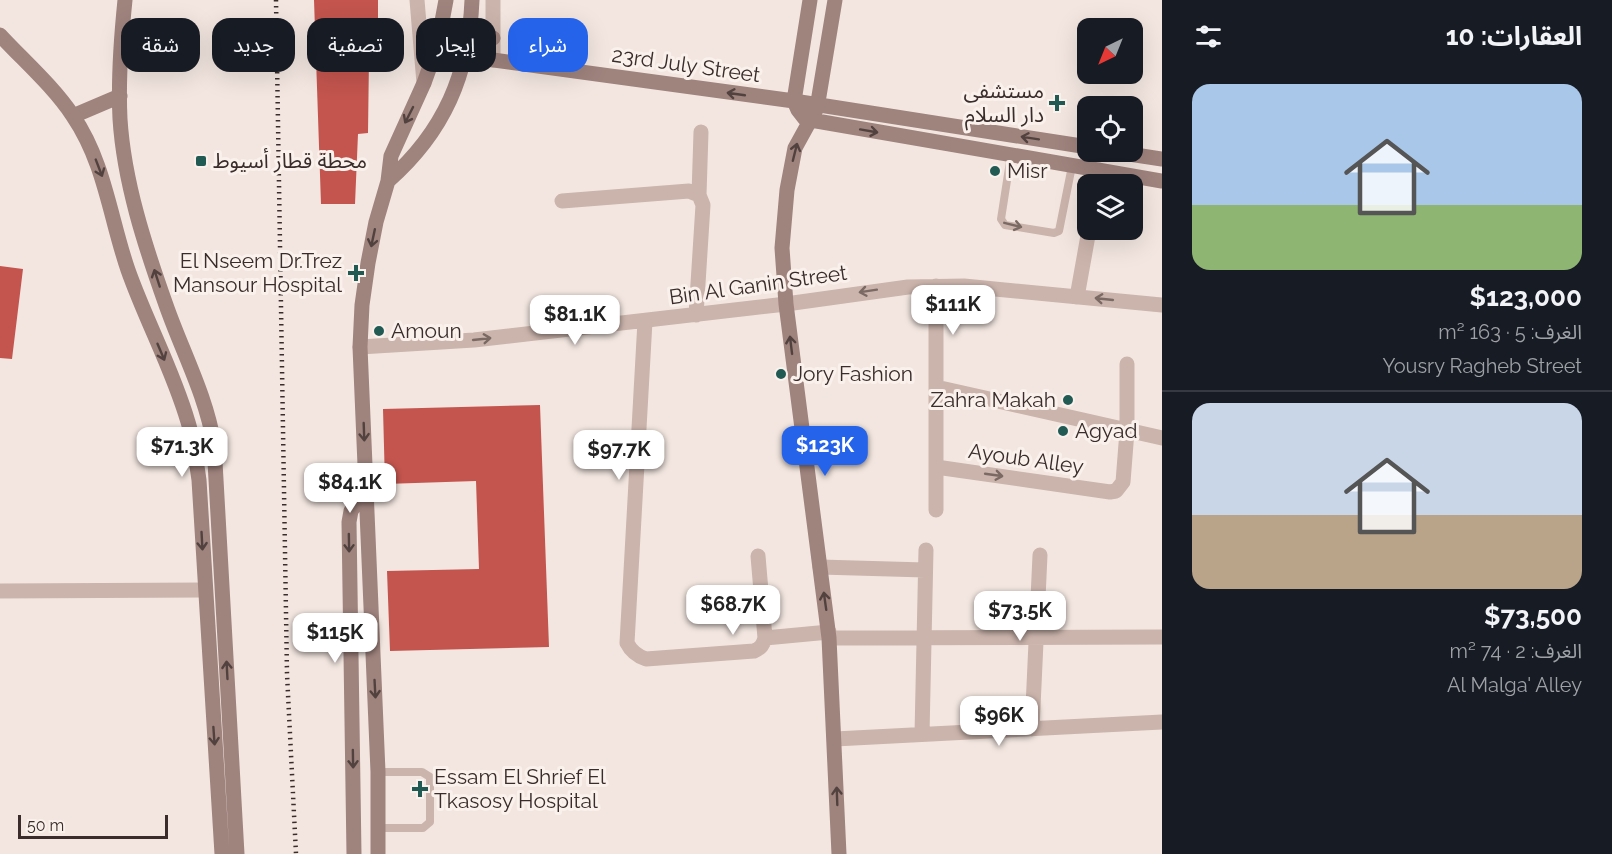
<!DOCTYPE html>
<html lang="ar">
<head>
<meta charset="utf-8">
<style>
	:root { --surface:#171b24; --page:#242831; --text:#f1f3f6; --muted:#9ea1a6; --line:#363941; --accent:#2563eb }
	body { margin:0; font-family:Raleway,"Noto Sans Arabic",sans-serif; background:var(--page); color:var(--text); direction:rtl; height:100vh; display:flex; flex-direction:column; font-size:22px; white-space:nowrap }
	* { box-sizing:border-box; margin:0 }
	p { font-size:20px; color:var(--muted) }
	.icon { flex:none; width:33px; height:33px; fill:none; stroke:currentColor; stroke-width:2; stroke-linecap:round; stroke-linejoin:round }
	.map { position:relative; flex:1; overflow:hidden; direction:ltr }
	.side { display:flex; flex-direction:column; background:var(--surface); width:450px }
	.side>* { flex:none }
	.top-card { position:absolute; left:18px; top:18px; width:570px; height:54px; direction:rtl; display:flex; gap:12px }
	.needle { width:39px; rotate:223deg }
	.buttons { position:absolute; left:1077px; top:18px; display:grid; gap:12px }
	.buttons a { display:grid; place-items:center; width:66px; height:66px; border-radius:12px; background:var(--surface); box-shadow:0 6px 24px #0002; font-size:30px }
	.scale { position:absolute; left:18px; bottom:15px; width:150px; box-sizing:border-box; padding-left:6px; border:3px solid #392c2a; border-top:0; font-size:16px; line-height:21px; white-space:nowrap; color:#392c2a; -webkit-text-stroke:4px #faf1ec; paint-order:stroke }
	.price { position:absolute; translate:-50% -51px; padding:0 14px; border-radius:12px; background:#fff; color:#222; font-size:20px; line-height:39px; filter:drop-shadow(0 2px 3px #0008) }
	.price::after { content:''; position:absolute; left:50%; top:36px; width:18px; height:14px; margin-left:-9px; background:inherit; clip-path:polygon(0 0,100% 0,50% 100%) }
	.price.selected { background:var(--accent); color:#fff }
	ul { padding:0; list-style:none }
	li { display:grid; align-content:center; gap:12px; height:318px; padding:0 30px }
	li+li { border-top:2px solid var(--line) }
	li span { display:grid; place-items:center; height:186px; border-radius:18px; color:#555 }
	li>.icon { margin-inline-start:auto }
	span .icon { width:108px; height:108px; fill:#fffc; stroke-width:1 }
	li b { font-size:26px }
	h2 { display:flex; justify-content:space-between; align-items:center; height:72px; padding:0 30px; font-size:26px }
	.chip { padding:0 21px; border-radius:18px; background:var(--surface); box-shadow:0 6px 24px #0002; font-size:21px; line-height:54px }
	.chip.selected { background:var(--accent); color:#fff }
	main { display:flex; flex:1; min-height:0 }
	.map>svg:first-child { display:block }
	.building { fill:#c3554e }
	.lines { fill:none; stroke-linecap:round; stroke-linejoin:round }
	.lane { stroke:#cbb4ac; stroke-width:8 }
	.street { stroke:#cbb4ac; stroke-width:15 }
	.secondary { stroke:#9f837d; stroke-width:15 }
	.rail { stroke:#392c2a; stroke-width:4.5; stroke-dasharray:1.5 4.5; stroke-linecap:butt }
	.oneway { stroke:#52423f }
	.oneway2 { stroke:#7b6964 }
	.poi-dot { fill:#215a53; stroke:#faf1ec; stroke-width:2 }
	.labels { text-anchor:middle; stroke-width:6; stroke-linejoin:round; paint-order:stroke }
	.street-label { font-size:21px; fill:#392c2a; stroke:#faf1ec }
	.poi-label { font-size:21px; fill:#392c2a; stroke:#faf1ec; text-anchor:start }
</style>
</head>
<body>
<main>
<section class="side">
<h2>العقارات: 10<svg class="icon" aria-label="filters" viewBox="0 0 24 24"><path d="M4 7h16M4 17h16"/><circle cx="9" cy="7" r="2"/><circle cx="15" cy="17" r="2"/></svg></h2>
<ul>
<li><span style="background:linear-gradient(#a9c7e8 65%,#8fb573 0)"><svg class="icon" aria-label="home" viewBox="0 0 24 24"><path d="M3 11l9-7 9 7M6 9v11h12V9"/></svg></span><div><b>$123,000</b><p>الغرف: 5 · 163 m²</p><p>Yousry Ragheb Street</p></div></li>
<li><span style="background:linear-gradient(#c9d6e8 60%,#b9a48a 0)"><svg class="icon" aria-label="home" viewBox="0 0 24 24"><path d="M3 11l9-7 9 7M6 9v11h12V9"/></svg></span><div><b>$73,500</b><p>الغرف: 2 · 74 m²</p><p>Al Malga' Alley</p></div></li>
</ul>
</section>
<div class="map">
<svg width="1162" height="854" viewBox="0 0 1162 854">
	<rect width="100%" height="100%" fill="#f3e6e0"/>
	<path class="building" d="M314,0H378V56L369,57L368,133L358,134L355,204H321Z
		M0,266L23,269L12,359L0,358Z
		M540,405L549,647L390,651L387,571L479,569L476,481L385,484L383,409Z"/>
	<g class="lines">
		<path class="lane" d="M1011,155L1001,219L1005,225L1054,233L1059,231L1072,166
			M378,828H423L430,822V777L422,772H378"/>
		<path class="street" d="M417,0L424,83
			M493,60V0
			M1097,184L1099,170
			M699,195L701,132
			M562,201L689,191L699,195L703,205L696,315
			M1077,297L1089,230
			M645,321L627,643C631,651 637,656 646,659L754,651C761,648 763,645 765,638L758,556
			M360,347L474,340L786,304L908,287L964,286L1162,305
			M936,387L1162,438
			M936,467L1110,492L1116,491L1123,482L1127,431V364
			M936,510V286
			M820,567L925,570
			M0,591L204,590
			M765,638L829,632
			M829,638L1162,637
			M1032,729L1040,555
			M922,734L926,550
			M835,739L1162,722"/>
		<path class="secondary" d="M125,0C121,39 118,79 120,119C124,182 145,246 166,305C182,351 206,395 214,444L237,854
			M810,0L794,101L798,110L805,119L1162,181
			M835,0L817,108L795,148L787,190L782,248L786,304L829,638L839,854
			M0,35C24,61 53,86 73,116C105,163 110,218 128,270C146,321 173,370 188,422C194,441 196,460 199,480L222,854
			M468,35L493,38
			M464,56L794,101L1088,147
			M73,116L120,96
			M1116,152L1162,159
			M388,181C444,132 469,74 472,0
			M354,854L349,522L351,511L366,489
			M378,854V772L360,347L362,305L368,263L376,222L388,181L391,156L424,83L433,58L440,32L446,0"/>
		<path class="rail" d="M276,0L287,674L296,854"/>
	</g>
	<defs><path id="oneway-shaft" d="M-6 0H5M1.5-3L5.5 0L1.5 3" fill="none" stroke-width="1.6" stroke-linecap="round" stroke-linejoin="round" transform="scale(1.5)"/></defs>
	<g class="oneway">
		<use href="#oneway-shaft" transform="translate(736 94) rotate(-172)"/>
		<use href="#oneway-shaft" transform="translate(409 115) rotate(117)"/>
		<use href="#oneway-shaft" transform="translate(869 131) rotate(10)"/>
		<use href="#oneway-shaft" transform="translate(1030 138) rotate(-171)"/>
		<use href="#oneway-shaft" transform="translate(795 152) rotate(-76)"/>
		<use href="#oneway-shaft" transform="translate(99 168) rotate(69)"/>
		<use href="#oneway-shaft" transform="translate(373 238) rotate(102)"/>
		<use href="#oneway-shaft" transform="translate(157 278) rotate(-108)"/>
		<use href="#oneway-shaft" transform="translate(791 345) rotate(-97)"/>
		<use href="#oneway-shaft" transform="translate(161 352) rotate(67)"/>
		<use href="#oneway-shaft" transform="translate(364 432) rotate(88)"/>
		<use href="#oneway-shaft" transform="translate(202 541) rotate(87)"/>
		<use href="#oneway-shaft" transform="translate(349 543) rotate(89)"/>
		<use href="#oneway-shaft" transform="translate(825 601) rotate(-98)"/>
		<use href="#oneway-shaft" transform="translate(227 670) rotate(-93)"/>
		<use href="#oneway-shaft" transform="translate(375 689) rotate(87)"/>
		<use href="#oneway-shaft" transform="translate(214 736) rotate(86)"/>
		<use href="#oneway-shaft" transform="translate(353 759) rotate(89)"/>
		<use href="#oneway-shaft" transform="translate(837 796) rotate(-92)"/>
	</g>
	<g class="oneway2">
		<use href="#oneway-shaft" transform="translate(1013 225) rotate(14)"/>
		<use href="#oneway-shaft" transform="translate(868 291) rotate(171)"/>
		<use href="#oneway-shaft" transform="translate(1104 299) rotate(-174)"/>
		<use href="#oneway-shaft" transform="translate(482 339) rotate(-6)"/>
		<use href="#oneway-shaft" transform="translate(994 475) rotate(8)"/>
	</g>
	<g class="poi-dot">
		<path d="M1054 94h6v6h6v6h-6v6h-6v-6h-6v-6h6z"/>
		<rect x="195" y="155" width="12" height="12" rx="3"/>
		<circle cx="995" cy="171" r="6"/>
		<path d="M353 264h6v6h6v6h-6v6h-6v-6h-6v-6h6z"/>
		<circle cx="379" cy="331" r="6"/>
		<circle cx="781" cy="374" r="6"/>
		<circle cx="1068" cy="400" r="6"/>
		<circle cx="1063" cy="431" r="6"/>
		<path d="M417 780h6v6h6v6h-6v6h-6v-6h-6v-6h6z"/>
	</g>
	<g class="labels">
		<g class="street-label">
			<text transform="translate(686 65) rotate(8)" y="7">23rd July Street</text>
			<text transform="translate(758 285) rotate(-8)" y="7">Bin Al Ganin Street</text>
			<text transform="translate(1026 459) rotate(8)" y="7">Ayoub Alley</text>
		</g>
		<g class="poi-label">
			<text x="1044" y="98" text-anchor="end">مستشفى<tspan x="1044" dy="24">دار السلام</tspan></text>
			<text x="213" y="168">محطة قطار أسيوط</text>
			<text x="1007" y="178">Misr</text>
			<text x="342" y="268" text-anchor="end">El Nseem Dr.Trez<tspan x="342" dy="24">Mansour Hospital</tspan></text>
			<text x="391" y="338">Amoun</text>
			<text x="793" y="381">Jory Fashion</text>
			<text x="1056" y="407" text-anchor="end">Zahra Makah</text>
			<text x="1075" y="438">Agyad</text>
			<text x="434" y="784">Essam El Shrief El<tspan x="434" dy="24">Tkasosy Hospital</tspan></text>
		</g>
	</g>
</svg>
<div class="buttons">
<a><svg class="needle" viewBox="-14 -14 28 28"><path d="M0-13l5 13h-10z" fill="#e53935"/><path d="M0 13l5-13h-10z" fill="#9ea1a6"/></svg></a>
<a><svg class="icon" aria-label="locate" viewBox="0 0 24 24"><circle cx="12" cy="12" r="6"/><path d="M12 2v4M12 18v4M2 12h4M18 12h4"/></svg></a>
<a><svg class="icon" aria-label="layers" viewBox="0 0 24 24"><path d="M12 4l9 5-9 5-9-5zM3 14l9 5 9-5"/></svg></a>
</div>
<div class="scale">50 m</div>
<b class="price" style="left:953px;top:336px">$111K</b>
<b class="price" style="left:575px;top:346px">$81.1K</b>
<b class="price selected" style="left:825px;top:477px">$123K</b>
<b class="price" style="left:182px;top:478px">$71.3K</b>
<b class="price" style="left:619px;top:481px">$97.7K</b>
<b class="price" style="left:350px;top:514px">$84.1K</b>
<b class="price" style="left:733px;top:636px">$68.7K</b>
<b class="price" style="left:1020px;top:642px">$73.5K</b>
<b class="price" style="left:335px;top:664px">$115K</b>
<b class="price" style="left:999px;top:747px">$96K</b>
<div class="top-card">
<a class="chip selected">شراء</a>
<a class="chip">إيجار</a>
<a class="chip">تصفية</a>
<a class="chip">جديد</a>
<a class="chip">شقة</a>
</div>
</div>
</main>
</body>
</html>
